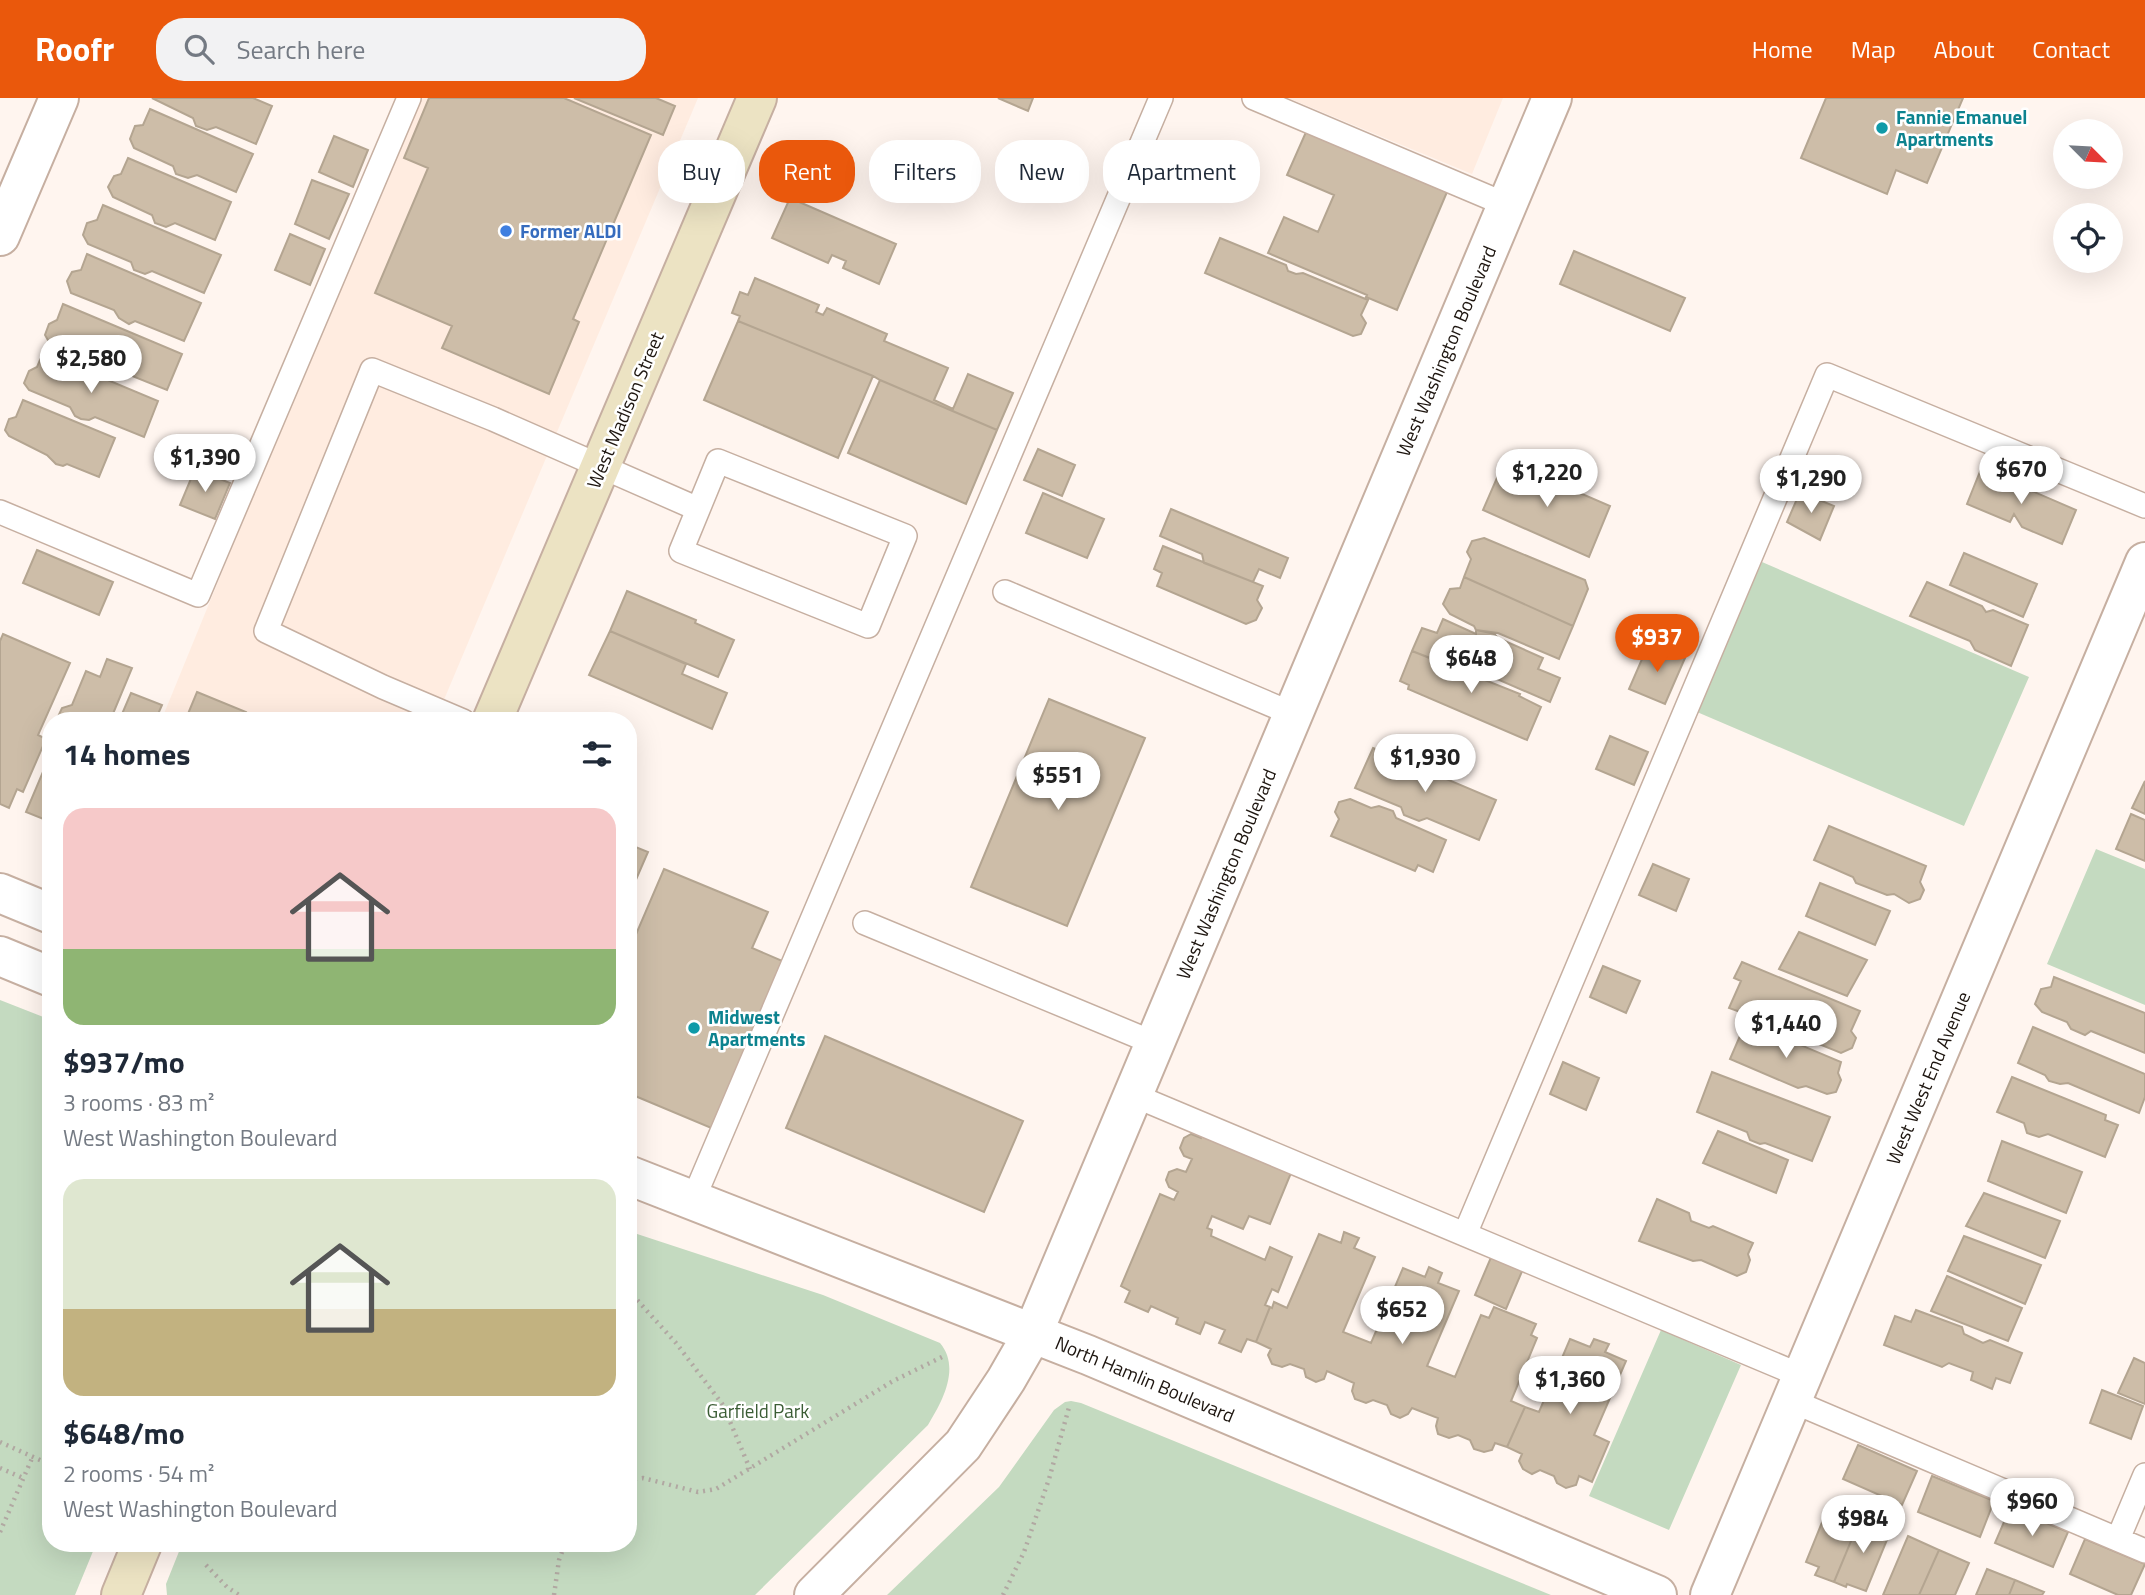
<!DOCTYPE html>
<html lang="en">
<head>
<meta charset="utf-8">
<style>
	:root { --surface:#fff; --page:#f2f2f3; --text:#1f2937; --muted:#747a83; --accent:#ea580c }
	body { margin:0; font-family:"Titillium Web",sans-serif; background:var(--page); color:var(--text); height:100vh; display:flex; flex-direction:column; font-size:26px; white-space:nowrap }
	* { box-sizing:border-box; margin:0 }
	p { font-size:23px; color:var(--muted) }
	.icon { flex:none; width:38px; height:38px; fill:none; stroke:currentColor; stroke-width:2; stroke-linecap:round; stroke-linejoin:round }
	.map { position:relative; flex:1; overflow:hidden }
	.details { position:absolute; left:42px; top:614px; width:595px; height:840px; display:flex; flex-direction:column; background:var(--surface); border-radius:28px; box-shadow:0 7px 28px #0002 }
	.details>* { flex:none }
	.guide { position:absolute; left:658px; top:42px; width:665px; height:63px; display:flex; gap:14px }
	.needle { width:46px; rotate:114deg }
	.tools { position:absolute; left:2053px; top:21px; display:grid; gap:14px }
	.tools a { display:grid; place-items:center; width:70px; height:70px; border-radius:50%; background:var(--surface); box-shadow:0 7px 28px #0002; font-size:35px }
	.price { position:absolute; translate:-50% -60px; padding:0 16px; border-radius:24px; background:#fff; color:#222; font-size:23px; line-height:46px; filter:drop-shadow(0 2px 4px #0008) }
	.price::after { content:''; position:absolute; left:50%; top:42px; width:21px; height:16px; margin-left:-10px; background:inherit; clip-path:polygon(0 0,100% 0,50% 100%) }
	.price.current { background:var(--accent); color:#fff }
	ul { padding:0; list-style:none }
	li { display:grid; align-content:center; gap:14px; height:371px; padding:0 21px }
	li span { display:grid; place-items:center; height:217px; border-radius:21px; color:#555 }
	li>.icon { margin-inline-start:auto }
	span .icon { width:126px; height:126px; fill:#fffc; stroke-width:1 }
	li b { font-size:30px }
	h2 { display:flex; justify-content:space-between; align-items:center; height:84px; padding:0 21px; font-size:30px }
	.tag { padding:0 24px; border-radius:28px; background:var(--surface); box-shadow:0 7px 28px #0002; font-size:24px; line-height:63px }
	.tag.current { background:var(--accent); color:#fff }
	header { display:flex; align-items:center; gap:42px; box-sizing:border-box; height:98px; padding:0 35px; background:var(--accent); color:#fff }
	header strong { font-size:33px }
	nav { display:flex; gap:38px; margin-inline-start:auto; font-size:24px }
	.search { width:490px; height:63px; background:var(--page); display:flex; align-items:center; gap:18px; box-sizing:border-box; padding:0 24px; border-radius:28px; color:var(--muted); font-size:26px }
	.map>svg:first-child { display:block }
	.built { fill:#ffece0 }
	.green { fill:#c4dac0 }
	.building { fill:#cdbda8; stroke:#b4a591; stroke-width:2 }
	.lines { fill:none; stroke-linecap:round; stroke-linejoin:round }
	.service-casing { stroke:#c6afa1; stroke-width:26 }
	.minor-casing { stroke:#c6afa1; stroke-width:42 }
	.tertiary-casing { stroke:#c6afa1; stroke-width:42 }
	.secondary-casing { stroke:#c6afa1; stroke-width:42 }
	.path { stroke:#b1a8a2; stroke-width:4.5; stroke-dasharray:2 5; stroke-linecap:butt }
	.service { stroke:#fff; stroke-width:23 }
	.minor { stroke:#fff; stroke-width:38 }
	.tertiary { stroke:#fff; stroke-width:38 }
	.secondary { stroke:#ece3c3; stroke-width:38 }
	.culture-dot { fill:#0f9aa8; stroke:#fff; stroke-width:2.5 }
	.shop-dot { fill:#3f7fe0; stroke:#fff; stroke-width:2.5 }
	.labels { text-anchor:middle; stroke-width:5; stroke-linejoin:round; paint-order:stroke }
	.culture-label { font-size:19px; font-weight:bold; fill:#0d838f; stroke:#fff; text-anchor:start }
	.shop-label { font-size:19px; font-weight:bold; fill:#366cbe; stroke:#fff; text-anchor:start }
	.street-label { font-size:19px; fill:#1d150f; stroke:#fff }
	.park-label { font-size:19px; fill:#3b5d35; stroke:#fff }
</style>
</head>
<body>
<header>
<strong>Roofr</strong>
<div class="search"><svg class="icon" aria-label="search" viewBox="0 0 24 24"><circle cx="10" cy="10" r="6"/><path d="M15 15l6 6"/></svg>Search here</div>
<nav><a>Home</a><a>Map</a><a>About</a><a>Contact</a></nav>
</header>
<div class="map">
<svg width="2145" height="1497" viewBox="0 0 2145 1497">
	<rect width="100%" height="100%" fill="#fff5ef"/>
	<path class="built" d="M416,0H698L435,623H161Z
		M1288,0H1503L1472,76Z"/>
	<path class="green" d="M1762,464L2029,579L1964,728L1697,614Z
		M2096,751L2145,771V907L2047,866Z
		M0,902L51,922V1446H96L75,1497H0Z
		M628,1133L823,1197L940,1245C961,1270 942,1304 928,1327L755,1497H167L166,1486L182,1446H628Z
		M1661,1232L1741,1267L1669,1432L1589,1398Z
		M1071,1303L1081,1305L1551,1497H887L999,1389L1054,1312L1065,1304Z"/>
	<path class="building" d="M152,0H253L272,8L256,46L216,29L207,32L196,28L193,20Z
		M429,0H564L651,37L573,221L579,224L549,296L442,250L452,228L375,195L428,70L404,60Z
		M574,0H656L675,8L663,37Z
		M998,0H1033L1028,13Z
		M1826,0H1963L1927,85L1896,72L1887,96L1801,60Z
		M150,11L253,56L236,94L197,77L188,80L176,76L173,68L134,50L130,41L135,28L143,27Z
		M1306,34L1447,94L1397,212L1366,199L1367,197L1268,155L1284,119L1318,134L1334,97L1287,77Z
		M334,38L368,52L353,89L319,74Z
		M128,60L231,104L215,142L175,125L166,129L155,125L152,117L113,99L108,89L114,78L121,76Z
		M312,82L349,96L329,141L295,126Z
		M790,100L896,146L879,186L843,170L846,163L832,157L828,165L772,140Z
		M103,107L221,157L204,195L152,173L145,176L134,172L131,164L88,146L83,137L87,125L97,122Z
		M290,136L325,151L310,187L275,172Z
		M1220,140L1286,167L1288,173L1296,176L1303,175L1368,202L1361,217L1366,225L1361,236L1353,238L1205,175Z
		M1574,153L1685,200L1670,233L1560,186Z
		M87,156L201,205L184,243L135,223L129,226L119,220L114,212L71,195L67,183L72,174L81,172Z
		M755,180L819,207L816,214L823,217L827,210L887,236L884,243L948,270L934,302L953,311L968,276L1013,295L997,332L880,282L873,278L738,223L740,218L732,215L740,194L748,197Z
		M63,206L182,256L167,292L115,271L108,274L99,273L92,263L49,244L45,237L49,226L57,222Z
		M738,223L873,278L838,360L704,302Z
		M43,255L158,303L144,339L95,319L89,322L81,321L75,318L70,309L29,292L24,285L29,273L37,269Z
		M880,282L997,332L966,406L848,355Z
		M23,302L115,340L99,379L67,366L63,368L56,366L47,357L9,338L5,332L9,321L16,319Z
		M1038,351L1075,367L1062,398L1024,382Z
		M1503,366L1518,373L1522,370L1610,408L1589,459L1483,412Z
		M195,371L230,385L215,421L180,407Z
		M1981,371L2076,412L2062,446L2022,429L2014,416L2010,424L1967,406Z
		M1800,394L1834,408L1820,442L1787,424Z
		M1043,395L1104,421L1087,460L1026,435Z
		M1171,411L1288,460L1280,480L1259,471L1253,484L1204,465L1202,456L1160,438Z
		M1484,440L1585,482L1588,491L1573,528L1464,479L1471,461L1467,454L1472,443Z
		M1163,448L1263,488L1257,502L1262,510L1256,522L1246,526L1157,488L1162,475L1154,471Z
		M37,452L113,484L99,517L23,485Z
		M1964,455L2037,486L2023,519L1950,487Z
		M1464,479L1573,528L1559,561L1498,535L1476,532L1474,528L1450,516L1443,506L1450,491L1460,490Z
		M1927,484L1982,508L1986,514L1993,512L2028,527L2011,568L1975,552L1970,543L1910,518Z
		M627,493L696,522L695,525L734,542L718,579L610,533Z
		M1443,521L1476,536V532L1496,536H1494L1498,540L1543,560L1538,571L1560,580L1550,604L1488,577L1482,580L1412,553L1422,530L1437,535Z
		M610,533L686,566L682,576L727,595L712,631L589,577Z
		M3,536L70,565L38,637L46,641L23,694L17,691L9,710L0,706V543Z
		M1649,545L1685,560L1665,606L1629,591Z
		M1412,553L1520,596L1519,598L1541,609L1527,642L1408,591L1409,587L1400,583Z
		M107,561L132,570L110,623H56L62,610L72,607L86,573L100,579Z
		M197,594L246,614L243,623H185Z
		M131,595L162,607L155,623H119Z
		M1049,601L1145,640L1067,828L971,789Z
		M51,637V724L26,714L48,662L45,652Z
		M1610,638L1648,654L1634,687L1596,671Z
		M1373,650L1496,702L1479,742L1427,720L1419,723L1404,717L1401,709L1355,690Z
		M2145,683V716L2132,710Z
		M1350,701L1371,710L1379,708L1393,713L1396,720L1446,742L1433,774L1418,767L1415,773L1331,738L1339,721L1335,714L1339,704Z
		M2131,716L2145,722V763L2116,751Z
		M1829,728L1926,768L1920,784L1924,792L1920,801L1909,805L1894,796L1887,797L1856,785L1853,779L1814,762Z
		M628,746L648,754L628,800Z
		M1653,766L1689,781L1676,813L1639,797Z
		M664,771L768,814L752,850L787,865L716,1032L628,995V855Z
		M1820,785L1890,813L1875,847L1806,818Z
		M1799,834L1867,862L1847,898L1779,871Z
		M1742,864L1860,913L1851,933L1856,940L1852,950L1841,955L1799,938L1795,930L1775,923H1765L1729,910L1741,883L1734,880Z
		M1603,868L1640,883L1626,915L1590,899Z
		M2054,879L2145,915V955L2091,933L2085,937L2071,931L2067,924L2042,914L2035,906L2041,891L2051,889Z
		M1746,924L1841,964L1838,975L1841,982L1836,994L1827,996L1806,988L1798,990L1730,961Z
		M2033,929L2145,976V999L2139,1015L2068,985L2060,986L2049,983L2045,977L2018,965Z
		M825,938L1023,1023L984,1114L786,1030Z
		M1563,964L1599,980L1586,1012L1550,996Z
		M1712,974L1830,1019L1812,1063L1765,1045L1760,1046L1750,1042L1747,1034L1697,1014Z
		M2012,979L2106,1017L2105,1022L2118,1027L2105,1059L2048,1036L2039,1039L2027,1035L2024,1025L1997,1014Z
		M1718,1033L1788,1062L1776,1095L1703,1065Z
		M1191,1036L1201,1040L1203,1037L1291,1075L1270,1126L1249,1118L1243,1131L1212,1118L1207,1130L1212,1132L1211,1138L1265,1162L1270,1149L1292,1159L1278,1194L1272,1191L1265,1207L1270,1209L1256,1244L1247,1241L1241,1254L1219,1245L1225,1232L1205,1224L1200,1236L1176,1226L1178,1220L1151,1208L1148,1214L1125,1204L1130,1193L1121,1188L1160,1096L1174,1102L1178,1094L1169,1089L1166,1082L1169,1074L1177,1071L1186,1074L1192,1061L1184,1058L1180,1050L1184,1040Z
		M2002,1043L2082,1074L2066,1115L1988,1083Z
		M1984,1095L2060,1123L2045,1160L1966,1128Z
		M1657,1101L1689,1115L1691,1123L1709,1130L1713,1128L1753,1145L1748,1156L1750,1162L1746,1174L1737,1178L1701,1162L1693,1163L1639,1143Z
		M1344,1134L1359,1140L1354,1150L1375,1159L1343,1234L1371,1245L1403,1170L1425,1179L1429,1169L1442,1175L1438,1185L1459,1193L1427,1268L1455,1279L1481,1217L1489,1220L1494,1209L1536,1226L1531,1237L1537,1240L1511,1303L1525,1309L1507,1349L1495,1345L1492,1352L1484,1354L1474,1351L1470,1342L1458,1337L1449,1340L1438,1336L1436,1328L1438,1320L1412,1310L1408,1316L1400,1320L1391,1316L1387,1307L1373,1302L1366,1305L1355,1301L1352,1293L1354,1285L1327,1273L1324,1281L1316,1284L1306,1279L1304,1271L1290,1266L1282,1269L1272,1266L1268,1257L1271,1251L1256,1244L1270,1209L1272,1210L1274,1204L1287,1210L1319,1136L1341,1145Z
		M1964,1138L2041,1167L2025,1206L1948,1173Z
		M1492,1157L1523,1171L1506,1211L1475,1197Z
		M1947,1178L2022,1210L2008,1243L1931,1213Z
		M1916,1212L1962,1229L1964,1236L1983,1245L1990,1242L2022,1255L2010,1285L1996,1280L1992,1291L1971,1282L1973,1274L1949,1265L1942,1269L1884,1247L1895,1218L1911,1224Z
		M1570,1241L1590,1249L1594,1241L1609,1246L1605,1254L1626,1263L1594,1337L1609,1344L1592,1384L1579,1378L1576,1387L1566,1390L1557,1385L1554,1378L1540,1372L1532,1376L1523,1371L1519,1363L1522,1356L1507,1349L1525,1309L1539,1314Z
		M2134,1260L2145,1265V1306L2118,1295Z
		M2102,1292L2143,1308L2131,1341L2090,1325Z
		M1858,1347L1917,1373L1902,1407L1843,1381Z
		M1932,1378L1994,1403L1980,1439L1918,1414Z
		M1829,1407L1861,1419L1834,1484L1815,1477L1819,1469L1806,1464Z
		M2010,1410L2068,1434L2053,1469L1995,1445Z
		M1861,1419L1891,1432L1866,1493L1847,1486L1846,1489L1834,1484Z
		M1908,1438L1939,1452L1919,1497H1883Z
		M2085,1441L2145,1466L2131,1497H2118L2070,1476Z
		M1939,1452L1969,1465L1955,1497H1919Z
		M1987,1471L2015,1482L2009,1497H1976Z
		M2015,1482L2044,1494L2042,1497H2009Z"/>
	<g class="lines">
		<defs>
			<path id="service" d="M1254,0L1507,107
				M718,363L905,438L868,528L681,453Z
				M0,414L198,497L409,0
				M1005,494L1293,616
				M463,623L383,589L266,533L372,272L493,321L698,411
				M865,825L1154,945
				M1133,997L1802,1278
				M693,1102L1161,0
				M1465,1136L1827,277L2145,408
				M1792,1303L2145,1453
				M2118,1441L2145,1377"/>
			<path id="minor" d="M0,138L59,0
				M1710,1497L2145,464"/>
			<path id="tertiary" d="M0,795L51,816
				M0,858L51,879
				M628,1077L1088,1257L1657,1497
				M814,1497L963,1347L1006,1282L1033,1235L1552,0"/>
			<path id="secondary" d="M492,623L757,0
				M121,1497L142,1446"/>
		</defs>
		<use href="#service" class="service-casing"/>
		<use href="#minor" class="minor-casing"/>
		<use href="#tertiary" class="tertiary-casing"/>
		<use href="#secondary" class="secondary-casing"/>
		<path class="path" d="M628,1192L676,1245L723,1307L750,1371
			M0,1344L51,1367
			M0,1370L23,1380
			M628,1382L643,1380L698,1394L716,1391L893,1283L944,1258
			M0,1434L33,1358
			M206,1467L227,1489L239,1497
			M554,1497L559,1462L565,1446
			M1003,1497L1024,1454L1049,1381L1070,1306"/>
		<use href="#service" class="service"/>
		<use href="#minor" class="minor"/>
		<use href="#tertiary" class="tertiary"/>
		<use href="#secondary" class="secondary"/>
	</g>
	<g class="culture-dot">
		<circle cx="1882" cy="30" r="7"/>
		<circle cx="694" cy="930" r="7"/>
	</g>
	<circle class="shop-dot" cx="506" cy="133" r="7"/>
	<g class="labels">
		<g class="culture-label">
			<text x="1896" y="26">Fannie Emanuel<tspan x="1896" dy="22">Apartments</tspan></text>
			<text x="708" y="926">Midwest<tspan x="708" dy="22">Apartments</tspan></text>
		</g>
		<g class="shop-label">
			<text x="520" y="140">Former ALDI</text>
		</g>
		<g class="street-label">
			<text transform="translate(1446 253) rotate(-67)" y="7">West Washington Boulevard</text>
			<text transform="translate(625 312) rotate(-67)" y="7">West Madison Street</text>
			<text transform="translate(1226 776) rotate(-67)" y="7">West Washington Boulevard</text>
			<text transform="translate(1928 980) rotate(-67)" y="7">West West End Avenue</text>
			<text transform="translate(1145 1281) rotate(23)" y="7">North Hamlin Boulevard</text>
		</g>
		<g class="park-label">
			<text x="758" y="1320">Garfield Park</text>
		</g>
	</g>
</svg>
<div class="tools">
<a><svg class="needle" viewBox="-14 -14 28 28"><path d="M0-13l5 13h-10z" fill="#e53935"/><path d="M0 13l5-13h-10z" fill="#747a83"/></svg></a>
<a><svg class="icon" aria-label="locate" viewBox="0 0 24 24"><circle cx="12" cy="12" r="6"/><path d="M12 2v4M12 18v4M2 12h4M18 12h4"/></svg></a>
</div>
<b class="price" style="left:91px;top:297px">$2,580</b>
<b class="price" style="left:205px;top:396px">$1,390</b>
<b class="price" style="left:2021px;top:408px">$670</b>
<b class="price" style="left:1547px;top:411px">$1,220</b>
<b class="price" style="left:1811px;top:417px">$1,290</b>
<b class="price current" style="left:1657px;top:576px">$937</b>
<b class="price" style="left:1471px;top:597px">$648</b>
<b class="price" style="left:1425px;top:696px">$1,930</b>
<b class="price" style="left:1058px;top:714px">$551</b>
<b class="price" style="left:1786px;top:962px">$1,440</b>
<b class="price" style="left:1402px;top:1248px">$652</b>
<b class="price" style="left:1570px;top:1318px">$1,360</b>
<b class="price" style="left:2032px;top:1440px">$960</b>
<b class="price" style="left:1863px;top:1457px">$984</b>
<div class="guide">
<a class="tag">Buy</a>
<a class="tag current">Rent</a>
<a class="tag">Filters</a>
<a class="tag">New</a>
<a class="tag">Apartment</a>
</div>
<section class="details">
<h2>14 homes<svg class="icon" aria-label="filters" viewBox="0 0 24 24"><path d="M4 7h16M4 17h16"/><circle cx="9" cy="7" r="2"/><circle cx="15" cy="17" r="2"/></svg></h2>
<ul>
<li><span style="background:linear-gradient(#f6c9c9 65%,#8fb573 0)"><svg class="icon" aria-label="home" viewBox="0 0 24 24"><path d="M3 11l9-7 9 7M6 9v11h12V9"/></svg></span><div><b>$937/mo</b><p>3 rooms · 83 m²</p><p>West Washington Boulevard</p></div></li>
<li><span style="background:linear-gradient(#dfe7d0 60%,#c2b280 0)"><svg class="icon" aria-label="home" viewBox="0 0 24 24"><path d="M3 11l9-7 9 7M6 9v11h12V9"/></svg></span><div><b>$648/mo</b><p>2 rooms · 54 m²</p><p>West Washington Boulevard</p></div></li>
</ul>
</section>
</div>
</body>
</html>
